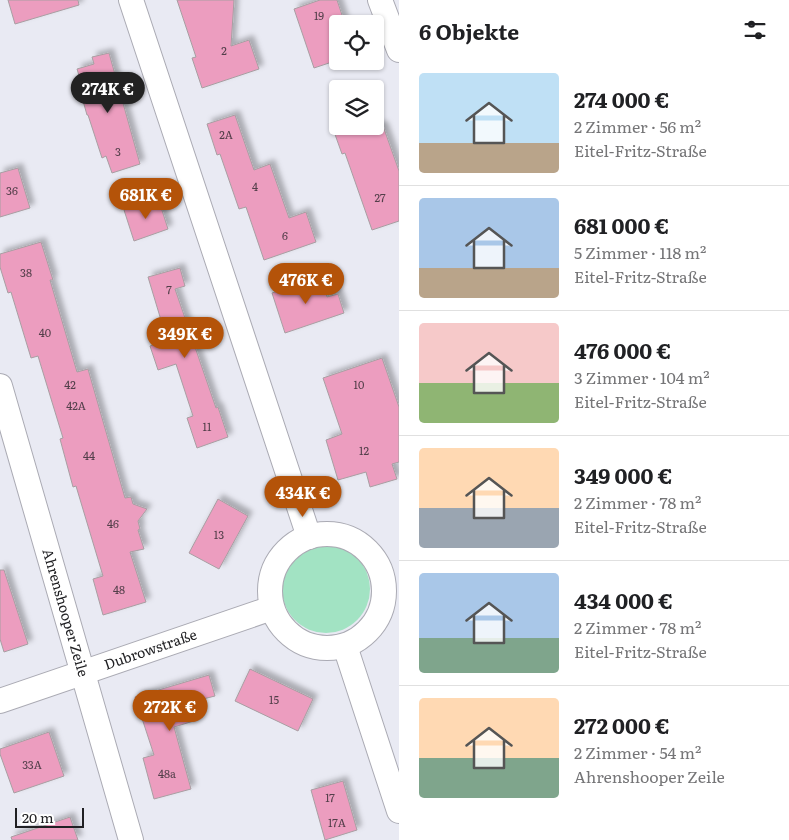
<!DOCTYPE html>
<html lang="de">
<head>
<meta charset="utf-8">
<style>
	:root { --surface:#fff; --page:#f2f2f2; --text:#202124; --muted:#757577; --line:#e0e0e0; --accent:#b45309 }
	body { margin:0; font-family:Literata,serif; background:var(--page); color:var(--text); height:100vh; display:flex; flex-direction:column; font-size:19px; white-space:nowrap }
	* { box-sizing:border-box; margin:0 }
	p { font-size:16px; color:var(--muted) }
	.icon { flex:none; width:28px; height:28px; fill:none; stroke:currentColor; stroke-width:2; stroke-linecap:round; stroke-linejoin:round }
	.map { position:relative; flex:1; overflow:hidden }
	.drawer { display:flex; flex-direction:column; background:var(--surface); width:390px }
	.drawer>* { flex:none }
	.tools { position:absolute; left:329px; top:15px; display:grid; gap:10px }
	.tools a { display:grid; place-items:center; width:55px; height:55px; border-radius:5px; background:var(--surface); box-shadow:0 1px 4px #0004; font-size:25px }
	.scale { position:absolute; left:15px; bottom:12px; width:69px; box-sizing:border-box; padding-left:5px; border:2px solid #202023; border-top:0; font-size:14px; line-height:18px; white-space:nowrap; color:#202023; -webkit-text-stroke:4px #fff; paint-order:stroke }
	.price { position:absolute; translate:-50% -42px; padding:0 11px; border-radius:18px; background:var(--accent); color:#fff; font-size:16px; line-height:32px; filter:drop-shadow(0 1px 2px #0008) }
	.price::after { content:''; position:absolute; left:50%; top:30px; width:15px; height:11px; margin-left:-8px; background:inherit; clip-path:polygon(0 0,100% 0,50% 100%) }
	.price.selected { background:#222; color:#fff }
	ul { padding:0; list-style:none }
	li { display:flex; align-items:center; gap:15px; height:125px; padding:0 20px }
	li+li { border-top:1px solid var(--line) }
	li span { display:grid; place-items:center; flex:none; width:140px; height:100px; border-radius:5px; color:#555 }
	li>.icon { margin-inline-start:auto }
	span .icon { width:60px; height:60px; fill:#fffc; stroke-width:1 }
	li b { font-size:21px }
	h2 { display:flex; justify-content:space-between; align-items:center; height:60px; padding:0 20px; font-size:21px }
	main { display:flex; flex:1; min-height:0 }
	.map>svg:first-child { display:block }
	.green { fill:#a2e3c3 }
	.building { fill:#ec9dbf; stroke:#a89ea2; filter:url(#shadow) }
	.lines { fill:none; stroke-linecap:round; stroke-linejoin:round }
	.minor-casing { stroke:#ababb4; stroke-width:26 }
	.minor { stroke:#fff; stroke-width:24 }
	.labels { text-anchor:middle; stroke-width:4.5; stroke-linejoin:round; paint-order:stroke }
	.number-label { font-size:11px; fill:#533f4a }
	.street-label { font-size:14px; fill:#202023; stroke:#fff }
</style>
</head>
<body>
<main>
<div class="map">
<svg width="399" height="840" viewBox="0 0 399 840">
	<defs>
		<filter id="shadow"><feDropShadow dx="4.5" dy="-4.5" stdDeviation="2.5" flood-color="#0004"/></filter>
	</defs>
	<rect width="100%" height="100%" fill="#e9eaf3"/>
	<path class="green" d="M282 589a44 44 0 1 1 88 0a44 44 0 1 1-88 0Z"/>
	<path class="building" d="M8,0H78L79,5L15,24Z
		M177,0H234L231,46L249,40L259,69L202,88L192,58L196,57Z
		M320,0H337L345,24H338V60L314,68L294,9Z
		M109,53L140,164L112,173L106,156L102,158L88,115H87L78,83L81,82L77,69L94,64L92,57Z
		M235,115L254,170L270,164L289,218L306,212L316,242L264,260L246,207L239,209L220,154L217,155L207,124Z
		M332,126H383L399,171V221L372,230L345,153L342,154Z
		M18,168L30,208L0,217V173Z
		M158,198L168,229L134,241L124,210Z
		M41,242L53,280H50L77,372L88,369L125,498L131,497L133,504L147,509L138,521L140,529L138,530L144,549L130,552L146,602L103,615L93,579L103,576L76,486L73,487L60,439L63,438L52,402L38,356L31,358L11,292L8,293L0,267V254Z
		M180,268L185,286L175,289L216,408L218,407L228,437L197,448L187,418L193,416L176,364L158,370L150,346L167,340L148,277Z
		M311,280L312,283L322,280L327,297L338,294L344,313L285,333L272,293Z
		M382,358L399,407V462L392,464L397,479L370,487L366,472L338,480L326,440L342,434L323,378Z
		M218,499L248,516L219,569L189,553Z
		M0,570H4L28,644L4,652L0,639Z
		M250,669L313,699L298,731L235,701Z
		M209,675L215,696L191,702L197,720L174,727L191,789L154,799L143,758L154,755L135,697Z
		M49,732L64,776L14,793L0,754V749Z
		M343,781L357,830L325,840L311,790Z
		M70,817L78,840H12L11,837Z"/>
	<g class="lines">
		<defs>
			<g id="minor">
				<path d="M131,0L309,537"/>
				<path d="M380,0L399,50"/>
				<path id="s1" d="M0,386L131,840"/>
				<circle cx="327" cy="591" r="57"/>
				<path d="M345,646L399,811"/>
				<path id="s2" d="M0,701L272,608"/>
			</g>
		</defs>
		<use href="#minor" class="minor-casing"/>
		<use href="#minor" class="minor"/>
	</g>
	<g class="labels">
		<g class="number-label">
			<text x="319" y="20">19</text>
			<text x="224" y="55">2</text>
			<text x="226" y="139">2A</text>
			<text x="118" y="156">3</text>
			<text x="255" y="191">4</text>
			<text x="12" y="195">36</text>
			<text x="380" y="202">27</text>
			<text x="285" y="240">6</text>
			<text x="26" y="277">38</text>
			<text x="169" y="294">7</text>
			<text x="45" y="337">40</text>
			<text x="70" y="389">42</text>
			<text x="359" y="389">10</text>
			<text x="76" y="410">42A</text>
			<text x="207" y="431">11</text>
			<text x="364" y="455">12</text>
			<text x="89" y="460">44</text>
			<text x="113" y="528">46</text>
			<text x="219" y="539">13</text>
			<text x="119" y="594">48</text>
			<text x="274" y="704">15</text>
			<text x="32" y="769">33A</text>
			<text x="167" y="778">48a</text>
			<text x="330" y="802">17</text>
			<text x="337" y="827">17A</text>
		</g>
		<g class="street-label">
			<text dy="5" stroke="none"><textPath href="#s1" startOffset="236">Ahrenshooper Zeile</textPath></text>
			<text dy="5" stroke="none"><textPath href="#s2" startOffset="159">Dubrowstraße</textPath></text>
		</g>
	</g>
</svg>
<div class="tools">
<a><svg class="icon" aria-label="locate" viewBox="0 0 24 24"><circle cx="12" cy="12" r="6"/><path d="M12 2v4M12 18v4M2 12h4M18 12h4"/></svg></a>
<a><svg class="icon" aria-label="layers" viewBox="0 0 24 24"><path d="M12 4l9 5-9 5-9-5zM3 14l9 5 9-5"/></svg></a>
</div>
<div class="scale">20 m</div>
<b class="price selected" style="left:108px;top:114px">274K €</b>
<b class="price" style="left:146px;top:220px">681K €</b>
<b class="price" style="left:306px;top:305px">476K €</b>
<b class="price" style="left:185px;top:359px">349K €</b>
<b class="price" style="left:303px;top:518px">434K €</b>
<b class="price" style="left:170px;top:732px">272K €</b>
</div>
<section class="drawer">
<h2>6 Objekte<svg class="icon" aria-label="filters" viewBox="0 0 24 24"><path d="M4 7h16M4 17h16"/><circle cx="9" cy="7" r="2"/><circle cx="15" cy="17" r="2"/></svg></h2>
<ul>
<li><span style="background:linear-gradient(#bfe0f5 70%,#b9a48a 0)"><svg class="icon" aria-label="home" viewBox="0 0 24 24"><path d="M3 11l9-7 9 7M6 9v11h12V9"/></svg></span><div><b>274 000 €</b><p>2 Zimmer · 56 m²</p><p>Eitel-Fritz-Straße</p></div></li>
<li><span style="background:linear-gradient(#a9c7e8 70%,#b9a48a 0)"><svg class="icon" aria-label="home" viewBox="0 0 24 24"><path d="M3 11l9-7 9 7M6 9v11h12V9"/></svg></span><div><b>681 000 €</b><p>5 Zimmer · 118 m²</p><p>Eitel-Fritz-Straße</p></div></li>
<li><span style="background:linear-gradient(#f6c9c9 60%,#8fb573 0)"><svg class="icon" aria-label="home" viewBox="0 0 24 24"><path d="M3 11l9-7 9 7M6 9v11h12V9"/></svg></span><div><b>476 000 €</b><p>3 Zimmer · 104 m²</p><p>Eitel-Fritz-Straße</p></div></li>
<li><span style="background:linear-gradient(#ffd9b3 60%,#9aa5b1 0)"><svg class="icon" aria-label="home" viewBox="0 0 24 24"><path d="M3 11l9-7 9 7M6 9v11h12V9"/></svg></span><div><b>349 000 €</b><p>2 Zimmer · 78 m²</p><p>Eitel-Fritz-Straße</p></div></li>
<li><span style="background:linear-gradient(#a9c7e8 65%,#7fa58c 0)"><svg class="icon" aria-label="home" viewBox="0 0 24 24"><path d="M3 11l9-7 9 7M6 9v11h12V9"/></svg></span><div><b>434 000 €</b><p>2 Zimmer · 78 m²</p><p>Eitel-Fritz-Straße</p></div></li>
<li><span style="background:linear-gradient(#ffd9b3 60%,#7fa58c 0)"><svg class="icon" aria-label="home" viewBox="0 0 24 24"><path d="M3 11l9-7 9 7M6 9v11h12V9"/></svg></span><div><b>272 000 €</b><p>2 Zimmer · 54 m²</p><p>Ahrenshooper Zeile</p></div></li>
</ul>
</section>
</main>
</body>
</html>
